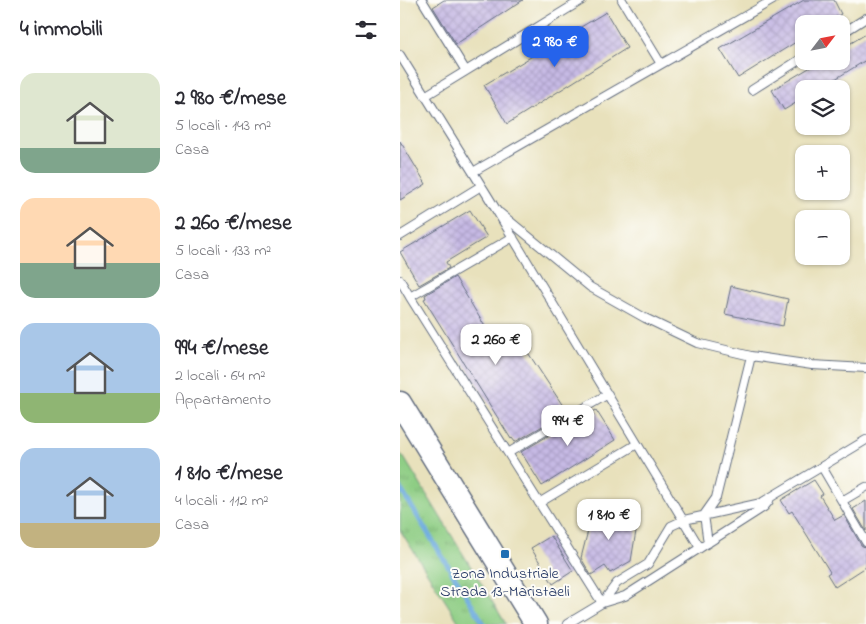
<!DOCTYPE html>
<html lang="it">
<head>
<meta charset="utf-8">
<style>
	:root { --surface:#fff; --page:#f2f2f3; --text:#2b2b33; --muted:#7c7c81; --accent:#2563eb }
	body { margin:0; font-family:"Indie Flower",sans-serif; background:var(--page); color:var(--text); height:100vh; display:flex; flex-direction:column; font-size:19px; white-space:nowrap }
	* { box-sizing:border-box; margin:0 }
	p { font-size:16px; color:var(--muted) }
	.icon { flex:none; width:28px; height:28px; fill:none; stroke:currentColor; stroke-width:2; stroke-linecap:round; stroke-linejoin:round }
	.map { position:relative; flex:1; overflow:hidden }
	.panel { display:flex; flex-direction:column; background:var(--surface); width:400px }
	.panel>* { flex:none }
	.needle { width:32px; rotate:58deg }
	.tools { position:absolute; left:395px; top:15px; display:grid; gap:10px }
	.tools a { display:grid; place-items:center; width:55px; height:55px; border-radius:10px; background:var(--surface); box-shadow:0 1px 4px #0004; font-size:25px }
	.price { position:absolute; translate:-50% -42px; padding:0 11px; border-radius:10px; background:#fff; color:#222; font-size:16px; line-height:32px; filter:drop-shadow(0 1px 2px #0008) }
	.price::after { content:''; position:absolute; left:50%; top:30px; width:15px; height:11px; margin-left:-8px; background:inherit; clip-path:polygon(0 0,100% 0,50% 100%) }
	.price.current { background:var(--accent); color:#fff }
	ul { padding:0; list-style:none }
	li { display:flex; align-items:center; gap:15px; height:125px; padding:0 20px }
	li span { display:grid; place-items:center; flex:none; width:140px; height:100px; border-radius:15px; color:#555 }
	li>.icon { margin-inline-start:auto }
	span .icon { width:60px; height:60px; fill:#fffc; stroke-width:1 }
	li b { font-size:21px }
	h2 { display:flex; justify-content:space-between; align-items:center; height:60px; padding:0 20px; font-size:21px }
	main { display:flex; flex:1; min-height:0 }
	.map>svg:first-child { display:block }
	.grass { fill:url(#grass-tufts); stroke:#547e71 }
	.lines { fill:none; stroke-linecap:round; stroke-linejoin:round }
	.stream { stroke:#6baade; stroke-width:5 }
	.building { fill:url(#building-cross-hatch) }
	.lane-casing { stroke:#636d7f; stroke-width:10 }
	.secondary-casing { stroke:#636d7f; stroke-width:25 }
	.lane { stroke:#fff; stroke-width:8 }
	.secondary { stroke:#fff; stroke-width:22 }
	.poi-dot { fill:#1f6fb2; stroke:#fdfcf7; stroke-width:2 }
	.labels { text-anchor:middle; stroke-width:4; stroke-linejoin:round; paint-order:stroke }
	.poi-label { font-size:16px; fill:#1b2f5e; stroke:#fdfcf7 }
</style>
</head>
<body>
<main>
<section class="panel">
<h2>4 immobili<svg class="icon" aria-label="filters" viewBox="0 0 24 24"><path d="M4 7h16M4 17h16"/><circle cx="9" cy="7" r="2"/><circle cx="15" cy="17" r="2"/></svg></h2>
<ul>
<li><span style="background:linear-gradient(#dfe7d0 75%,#7fa58c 0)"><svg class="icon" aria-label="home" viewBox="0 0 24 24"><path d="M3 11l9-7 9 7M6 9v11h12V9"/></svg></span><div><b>2 980 €/mese</b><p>5 locali · 143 m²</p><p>Casa</p></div></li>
<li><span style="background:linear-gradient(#ffd9b3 65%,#7fa58c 0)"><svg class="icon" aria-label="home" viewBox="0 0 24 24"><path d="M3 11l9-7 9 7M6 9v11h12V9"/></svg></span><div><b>2 260 €/mese</b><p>5 locali · 133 m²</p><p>Casa</p></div></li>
<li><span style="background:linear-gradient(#a9c7e8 70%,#8fb573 0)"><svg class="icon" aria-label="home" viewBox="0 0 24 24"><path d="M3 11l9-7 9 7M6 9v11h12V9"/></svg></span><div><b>994 €/mese</b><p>2 locali · 64 m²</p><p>Appartamento</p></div></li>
<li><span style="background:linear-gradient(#a9c7e8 75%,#c2b280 0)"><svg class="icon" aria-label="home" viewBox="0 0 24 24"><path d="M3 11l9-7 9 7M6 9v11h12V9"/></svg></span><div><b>1 810 €/mese</b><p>4 locali · 112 m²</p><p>Casa</p></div></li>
</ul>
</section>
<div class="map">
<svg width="466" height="624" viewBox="0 0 466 624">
	<defs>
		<pattern id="grass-tufts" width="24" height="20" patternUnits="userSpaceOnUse" patternTransform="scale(1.25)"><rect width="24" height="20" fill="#8ecd84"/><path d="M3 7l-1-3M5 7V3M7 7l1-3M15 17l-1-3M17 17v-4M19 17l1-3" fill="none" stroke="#7ab074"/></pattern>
		<pattern id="building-cross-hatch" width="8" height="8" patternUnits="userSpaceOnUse" patternTransform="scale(1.25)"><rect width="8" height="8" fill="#c6b9e4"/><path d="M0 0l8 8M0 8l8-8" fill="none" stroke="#aa9fc6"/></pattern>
	</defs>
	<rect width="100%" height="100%" fill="#fdfcf7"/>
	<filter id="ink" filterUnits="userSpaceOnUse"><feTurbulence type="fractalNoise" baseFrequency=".02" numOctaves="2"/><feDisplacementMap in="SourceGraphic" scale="10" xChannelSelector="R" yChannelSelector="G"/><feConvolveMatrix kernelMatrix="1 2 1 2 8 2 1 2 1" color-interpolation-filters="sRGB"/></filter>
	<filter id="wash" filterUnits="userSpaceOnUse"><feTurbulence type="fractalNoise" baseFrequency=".0096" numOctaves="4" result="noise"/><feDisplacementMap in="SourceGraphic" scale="20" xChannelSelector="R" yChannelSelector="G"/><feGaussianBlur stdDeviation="1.12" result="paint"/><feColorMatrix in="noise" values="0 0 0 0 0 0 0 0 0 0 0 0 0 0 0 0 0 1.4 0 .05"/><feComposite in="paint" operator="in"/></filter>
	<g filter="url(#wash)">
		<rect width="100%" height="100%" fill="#e8e1bc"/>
		<path class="grass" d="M0,454L3,456L106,624H60L0,530Z"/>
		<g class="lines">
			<path class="stream" d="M0,488L84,624"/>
		</g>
		<g id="blocks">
			<path class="building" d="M44,0H123L56,44L33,7Z
				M404,0H434L441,14L425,24H404V37L338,78L320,49Z
				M206,12L227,48L107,124L84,85Z
				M466,34V60L419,89H404V98L384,110L372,90L421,61H441V49Z
				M0,141L26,184L0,200Z
				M70,210L87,237L46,262L49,268L19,285L0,252Z
				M55,277L101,353L121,342L167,412L115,442L112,438L111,439L24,299L26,298L25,295Z
				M331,286L388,299L383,326L325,314Z
				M196,410L215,440L142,486L121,452L173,421L175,423Z
				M414,480L423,494L420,496L435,520L444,515L461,545L466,548V567L435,587L427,574L430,572L392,511L389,513L381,500Z
				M466,501V531L453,509Z
				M194,507L238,519L231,561L210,573L205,566L191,575L181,558Z
				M151,536L173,571L153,584L131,548Z"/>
		</g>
	</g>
	<g filter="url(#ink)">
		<use href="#blocks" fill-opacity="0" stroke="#636d7f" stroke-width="1"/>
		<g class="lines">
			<defs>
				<path id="lane" d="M22,0L66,71
					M222,0L261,64
					M441,34L466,18
					M0,55L89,198L300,548
					M352,90L404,57
					M25,96L182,0
					M73,172L373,0
					M100,213L190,287L245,318L297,343L351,356L412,365L466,368
					M0,236L81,186
					M0,280L10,297L113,237
					M10,297L202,603
					M108,453L208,394
					M422,467L466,542
					M442,501L466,487
					M139,503L237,444
					M308,543L304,515L316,498L351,356
					M202,603L217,583L248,564L271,526L284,520L361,503L466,440
					M167,624L202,603L225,596L364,507L369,501"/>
				<path id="secondary" d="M0,403L136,624"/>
			</defs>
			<use href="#lane" class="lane-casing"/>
			<use href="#secondary" class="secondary-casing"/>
			<use href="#lane" class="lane"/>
			<use href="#secondary" class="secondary"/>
		</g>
	</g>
	<rect class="poi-dot" x="100" y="549" width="10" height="10" rx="2.5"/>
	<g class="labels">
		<g class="poi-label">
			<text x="105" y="578">Zona Industriale<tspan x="105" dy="18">Strada 13-Maristaeli</tspan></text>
		</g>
	</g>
</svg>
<div class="tools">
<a><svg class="needle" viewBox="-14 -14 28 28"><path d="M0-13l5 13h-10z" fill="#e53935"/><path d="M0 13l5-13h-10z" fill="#7c7c81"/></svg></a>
<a><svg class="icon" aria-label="layers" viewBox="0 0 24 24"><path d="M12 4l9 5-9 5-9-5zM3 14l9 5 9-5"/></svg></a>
<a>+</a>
<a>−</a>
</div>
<b class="price current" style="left:155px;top:68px">2 980 €</b>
<b class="price" style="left:96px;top:366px">2 260 €</b>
<b class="price" style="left:168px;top:447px">994 €</b>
<b class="price" style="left:209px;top:541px">1 810 €</b>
</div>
</main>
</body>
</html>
